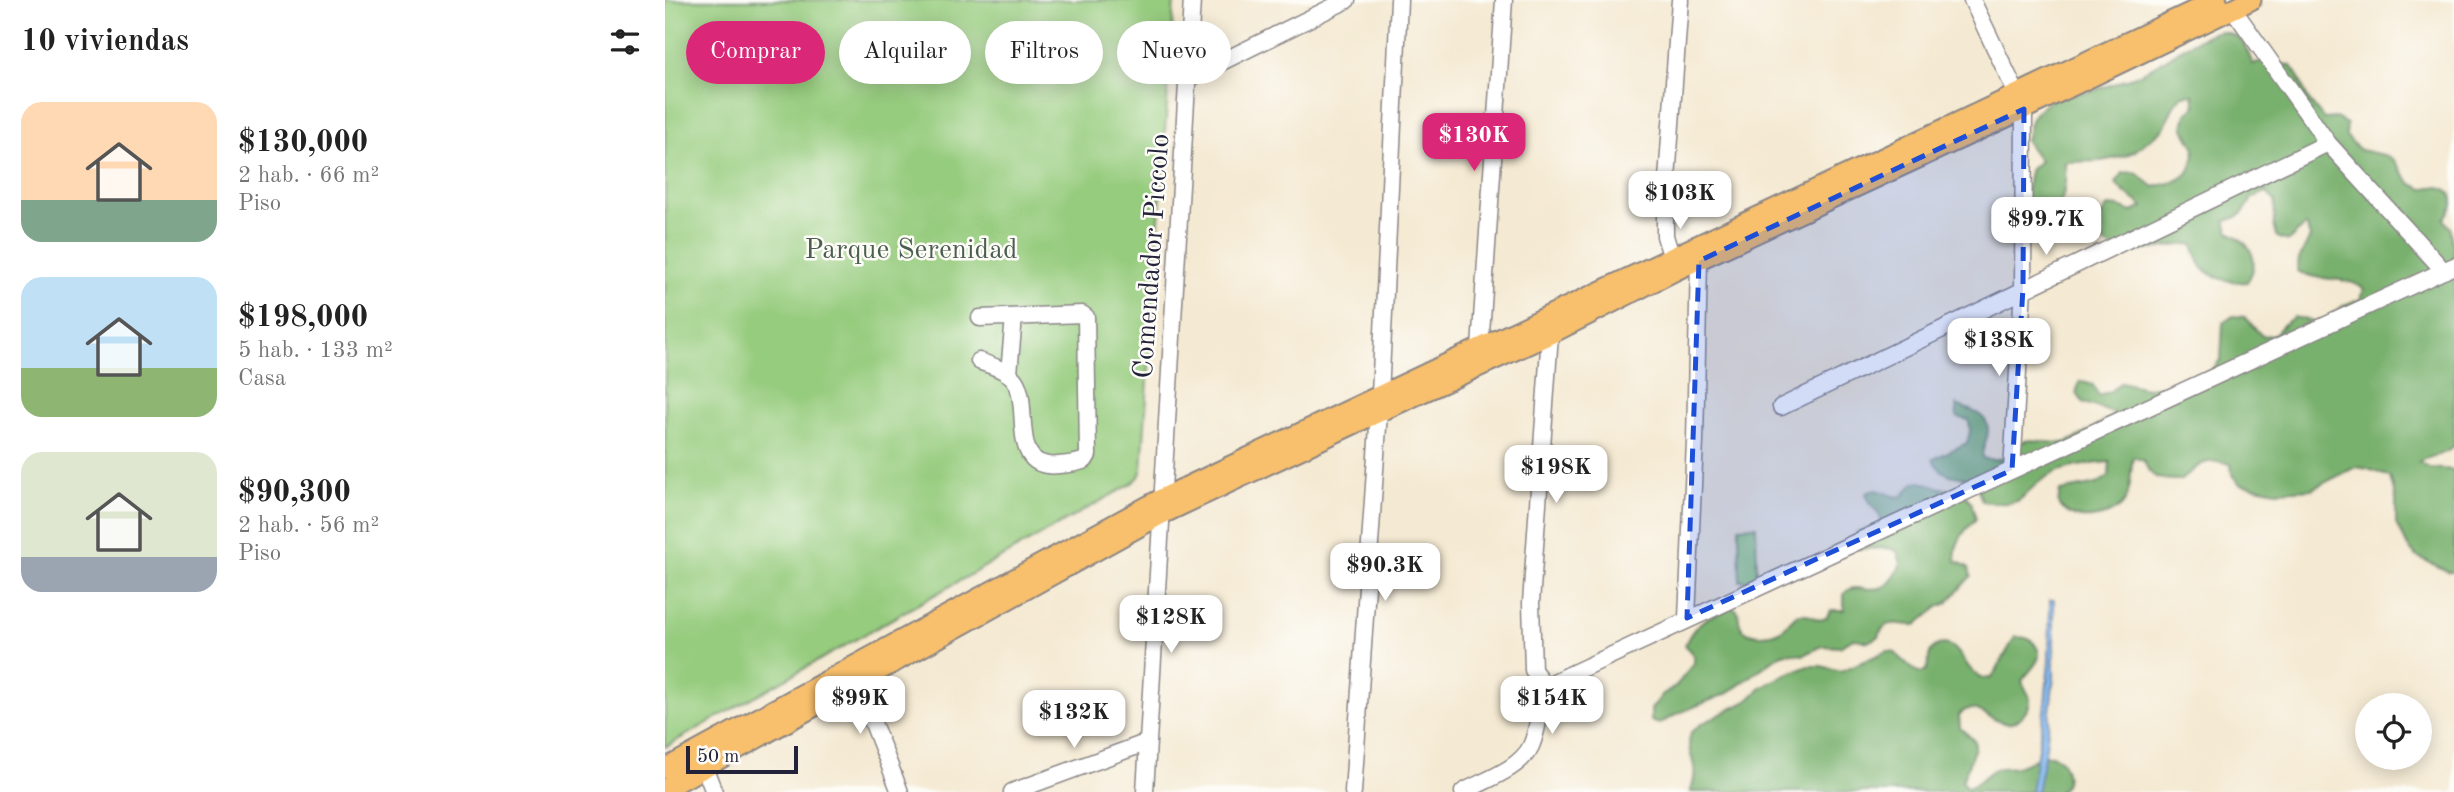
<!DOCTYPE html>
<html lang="es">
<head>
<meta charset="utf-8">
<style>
	:root { --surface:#fff; --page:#f6f6f6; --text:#222; --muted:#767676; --accent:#db2777 }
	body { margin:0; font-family:"Old Standard TT",serif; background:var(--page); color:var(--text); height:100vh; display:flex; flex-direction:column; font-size:26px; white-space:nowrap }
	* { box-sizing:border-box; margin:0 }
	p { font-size:23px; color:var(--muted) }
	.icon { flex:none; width:38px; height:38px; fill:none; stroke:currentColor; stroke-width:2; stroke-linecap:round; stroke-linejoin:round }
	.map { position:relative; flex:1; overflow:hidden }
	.side { display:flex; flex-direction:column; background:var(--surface); width:665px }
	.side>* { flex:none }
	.hud { position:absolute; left:21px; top:21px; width:665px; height:63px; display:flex; gap:14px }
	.buttons { position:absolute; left:1690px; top:693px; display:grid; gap:14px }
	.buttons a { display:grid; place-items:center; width:77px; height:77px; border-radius:50%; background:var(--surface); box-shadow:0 4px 18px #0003; font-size:35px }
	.scale { position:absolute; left:21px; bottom:18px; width:112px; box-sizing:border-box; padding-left:7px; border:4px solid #22223b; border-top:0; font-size:19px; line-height:24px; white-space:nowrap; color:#22223b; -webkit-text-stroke:5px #fdfcf7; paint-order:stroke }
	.price { position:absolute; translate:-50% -60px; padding:0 16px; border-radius:14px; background:#fff; color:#222; font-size:23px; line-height:46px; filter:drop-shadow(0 2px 4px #0008) }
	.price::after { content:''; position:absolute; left:50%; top:42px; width:21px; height:16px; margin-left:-10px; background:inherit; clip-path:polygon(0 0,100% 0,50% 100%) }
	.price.selected { background:var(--accent); color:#fff }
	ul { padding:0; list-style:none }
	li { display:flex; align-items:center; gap:21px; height:175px; padding:0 21px }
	li span { display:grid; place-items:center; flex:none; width:196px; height:140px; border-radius:21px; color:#555 }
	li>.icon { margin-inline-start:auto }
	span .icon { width:84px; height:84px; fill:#fffc; stroke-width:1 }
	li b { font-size:30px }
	h2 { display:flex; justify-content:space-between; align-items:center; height:84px; padding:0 21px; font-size:30px }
	.pill { padding:0 24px; border-radius:32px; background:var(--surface); box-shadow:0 4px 18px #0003; font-size:24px; line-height:63px }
	.pill.selected { background:var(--accent); color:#fff }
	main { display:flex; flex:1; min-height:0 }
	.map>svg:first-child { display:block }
	.green { fill:#96cc7e; stroke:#5c775c; stroke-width:2 }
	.forest { fill:#78b06d; stroke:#4d6954; stroke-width:2 }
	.water { fill:#81b9f1; stroke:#526e96; stroke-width:2 }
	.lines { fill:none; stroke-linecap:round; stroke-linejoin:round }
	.minor-casing { stroke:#8b8686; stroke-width:19 }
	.major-casing { stroke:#8b8686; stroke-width:23 }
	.minor { stroke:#fff; stroke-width:16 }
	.major { stroke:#f8bf6c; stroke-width:19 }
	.marked { fill:#1d4ed8; fill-opacity:0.2; stroke:#1d4ed8; stroke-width:5; stroke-dasharray:14 9; stroke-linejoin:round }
	.labels { text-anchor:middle; stroke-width:5; stroke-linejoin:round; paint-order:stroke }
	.park-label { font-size:28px; fill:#4b5e52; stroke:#fdfcf7 }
	.street-label { font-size:28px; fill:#22223b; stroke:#fdfcf7 }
</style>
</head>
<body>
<main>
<section class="side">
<h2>10 viviendas<svg class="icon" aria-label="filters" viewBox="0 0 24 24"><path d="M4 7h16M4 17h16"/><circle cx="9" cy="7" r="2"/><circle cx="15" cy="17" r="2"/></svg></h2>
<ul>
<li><span style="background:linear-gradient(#ffd9b3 70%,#7fa58c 0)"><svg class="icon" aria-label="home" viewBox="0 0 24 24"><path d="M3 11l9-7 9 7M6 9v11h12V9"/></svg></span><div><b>$130,000</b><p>2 hab. · 66 m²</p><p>Piso</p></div></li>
<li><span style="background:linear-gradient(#bfe0f5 65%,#8fb573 0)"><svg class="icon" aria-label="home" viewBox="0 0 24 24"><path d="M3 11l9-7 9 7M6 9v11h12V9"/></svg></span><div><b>$198,000</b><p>5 hab. · 133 m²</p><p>Casa</p></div></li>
<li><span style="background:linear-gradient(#dfe7d0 75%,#9aa5b1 0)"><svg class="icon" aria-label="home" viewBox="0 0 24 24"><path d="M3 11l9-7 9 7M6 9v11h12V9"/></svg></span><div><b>$90,300</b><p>2 hab. · 56 m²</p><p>Piso</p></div></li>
</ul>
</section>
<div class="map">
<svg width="1789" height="792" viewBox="0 0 1789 792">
	<rect width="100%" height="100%" fill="#fdfcf7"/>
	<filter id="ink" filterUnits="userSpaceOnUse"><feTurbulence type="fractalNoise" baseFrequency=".0143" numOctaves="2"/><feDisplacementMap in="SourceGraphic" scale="14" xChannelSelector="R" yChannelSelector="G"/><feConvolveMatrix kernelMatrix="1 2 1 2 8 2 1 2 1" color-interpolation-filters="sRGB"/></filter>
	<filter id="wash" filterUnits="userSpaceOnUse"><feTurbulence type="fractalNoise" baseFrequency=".00686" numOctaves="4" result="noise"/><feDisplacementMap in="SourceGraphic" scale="28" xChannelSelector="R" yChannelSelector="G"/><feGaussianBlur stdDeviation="1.57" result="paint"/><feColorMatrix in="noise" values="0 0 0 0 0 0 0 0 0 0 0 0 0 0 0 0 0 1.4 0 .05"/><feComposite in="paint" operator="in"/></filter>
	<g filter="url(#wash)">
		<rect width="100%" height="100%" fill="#f4e9d2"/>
		<path class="green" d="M0,0H509L477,469L474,477L466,484L0,747Z
			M1091,526L1092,580L1075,581L1074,527Z"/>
		<path class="forest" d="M1555,31C1579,35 1579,44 1588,64L1600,60L1626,66L1633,76L1643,99L1659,119L1671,118L1682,124L1681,136L1695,150L1719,155L1730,161L1745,183L1757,189C1769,185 1789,184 1788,205C1786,210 1782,215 1779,219L1786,229L1787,242L1789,243V447C1779,456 1765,455 1754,462L1764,468L1789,470V572H1784L1751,556L1743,547L1731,524V500L1725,477L1703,469L1691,467L1647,489L1611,491L1575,484L1567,475L1566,464C1539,458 1536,463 1516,480C1497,480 1486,481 1479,461L1468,457C1465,471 1467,494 1457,505C1454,509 1447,512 1443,514C1422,521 1408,521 1393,504L1395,491L1432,484L1444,476L1445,462C1430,463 1399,467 1385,475C1351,494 1366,509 1317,501L1309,479C1290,476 1277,478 1268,459L1302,443L1305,431L1304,420L1292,417L1291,405C1306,410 1328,415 1322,437C1320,445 1317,449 1317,458C1348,464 1339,448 1360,441C1371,438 1386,444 1398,443C1412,441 1438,421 1451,414L1419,403L1411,393L1415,381L1428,385L1434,396L1446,391L1456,382L1481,388L1510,386L1547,370L1556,359L1558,323L1568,316L1580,317L1597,336L1609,335L1619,324L1629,317L1654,323L1666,320C1673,307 1680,303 1695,300L1699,289C1679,274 1654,283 1632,271L1634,259L1645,237L1641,225L1623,241L1612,237L1609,225L1610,201L1601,192L1587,198C1581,211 1575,218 1560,221L1564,232C1585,243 1597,260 1582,282C1568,283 1547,279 1537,267C1533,261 1530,251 1528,244C1495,244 1462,263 1433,239L1436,216L1443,206L1455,207L1467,212L1478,207C1469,197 1458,195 1451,183L1458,173L1470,172L1489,187C1517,180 1527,179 1530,148L1518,127L1521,114L1530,106L1528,94L1517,95L1509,105L1499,128L1470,151L1460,156L1437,161L1400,162C1402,195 1398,223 1358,213L1365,170L1375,161L1361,141C1365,120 1366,113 1385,101C1396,93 1409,94 1421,92C1437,89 1453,82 1468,77C1498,65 1525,38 1555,31Z
			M1256,482L1300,495L1306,502L1311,519C1299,530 1288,544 1291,561L1303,567L1306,576L1282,603L1273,607L1251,625C1238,626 1219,617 1214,636L1203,642L1188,638L1175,647L1157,646L1138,655L1121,653L1115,655L1063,693L1014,713L994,724L986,721V709L998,694L1010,687L1029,663V656L1020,645C1030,620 1045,616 1068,607L1073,611C1074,616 1073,624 1077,628C1086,638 1105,636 1116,630C1123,626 1126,618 1133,614H1140L1155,620L1161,618L1166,610H1179V594C1193,576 1219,609 1236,563L1232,551L1223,548L1192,549L1191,533L1216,524C1217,512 1203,505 1201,493C1216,484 1224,500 1237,496C1241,494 1245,486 1249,483Z
			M1350,637C1359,637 1366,638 1371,646C1381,660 1364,669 1357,681C1359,688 1365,694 1365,701C1365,706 1361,712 1357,716C1335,741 1314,693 1294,715L1295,728L1310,741V747L1297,782L1302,788C1313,786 1319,775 1329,770C1336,766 1344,769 1351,767C1369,763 1392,739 1401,772C1403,781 1400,786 1394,792H1025C1038,762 1018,756 1026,732L1036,724L1082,701L1096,688L1119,675L1143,666H1156L1176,671L1222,651L1229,652L1249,670L1256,673L1261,670C1264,664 1263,658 1265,653C1269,643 1281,642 1289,648C1302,659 1305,681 1327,678Z"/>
		<path class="water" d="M1385,600H1389V676L1381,746L1372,792H1366L1380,705L1384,661Z"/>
	</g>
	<g filter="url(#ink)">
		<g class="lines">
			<defs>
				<path id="minor" d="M1307,0L1359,109L1358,288L1347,470
					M1568,9L1663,143L1779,271
					M522,79L682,0
					M1010,268L1000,236V207L1015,0
					M815,348L839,0
					M314,361C326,366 344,370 351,382C366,409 343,471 394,465C403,464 412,464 420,460L423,455L421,317L417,314L315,318
					M344,373L349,317
					M715,395L734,0
					M1116,407L1663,143
					M1022,618L1030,441L1034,261
					M188,672L235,792
					M880,686L1789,266
					M880,686L868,670L866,603L885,334
					M35,756L49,792
					M347,792L483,742
					M480,792L527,0
					M688,792L714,412
					M798,792C820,780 855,769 866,746C874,728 875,705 880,686"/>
				<path id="major" d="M0,769L496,499L1552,0
					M0,789L495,515L714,412L885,334L1011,270L1359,109L1586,0"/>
			</defs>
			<use href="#minor" class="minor-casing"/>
			<use href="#major" class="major-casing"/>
			<use href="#minor" class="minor"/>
			<use href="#major" class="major"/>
		</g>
	</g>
	<path class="marked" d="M1359,109L1358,288L1347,470L1022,618L1034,261Z"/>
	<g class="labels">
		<g class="park-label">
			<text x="246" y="258">Parque Serenidad</text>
		</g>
		<g class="street-label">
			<text transform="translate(485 256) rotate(-86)" y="10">Comendador Piccolo</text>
		</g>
	</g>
</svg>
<div class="buttons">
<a><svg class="icon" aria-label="locate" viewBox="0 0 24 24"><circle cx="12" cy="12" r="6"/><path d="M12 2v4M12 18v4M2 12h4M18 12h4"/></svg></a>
</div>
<div class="scale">50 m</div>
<b class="price selected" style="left:809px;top:173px">$130K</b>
<b class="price" style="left:1015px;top:231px">$103K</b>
<b class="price" style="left:1381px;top:257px">$99.7K</b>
<b class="price" style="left:1334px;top:378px">$138K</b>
<b class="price" style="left:891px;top:505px">$198K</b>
<b class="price" style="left:720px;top:603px">$90.3K</b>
<b class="price" style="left:506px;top:655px">$128K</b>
<b class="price" style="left:195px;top:736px">$99K</b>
<b class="price" style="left:887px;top:736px">$154K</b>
<b class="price" style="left:409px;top:750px">$132K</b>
<div class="hud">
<a class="pill selected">Comprar</a>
<a class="pill">Alquilar</a>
<a class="pill">Filtros</a>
<a class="pill">Nuevo</a>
</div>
</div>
</main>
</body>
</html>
